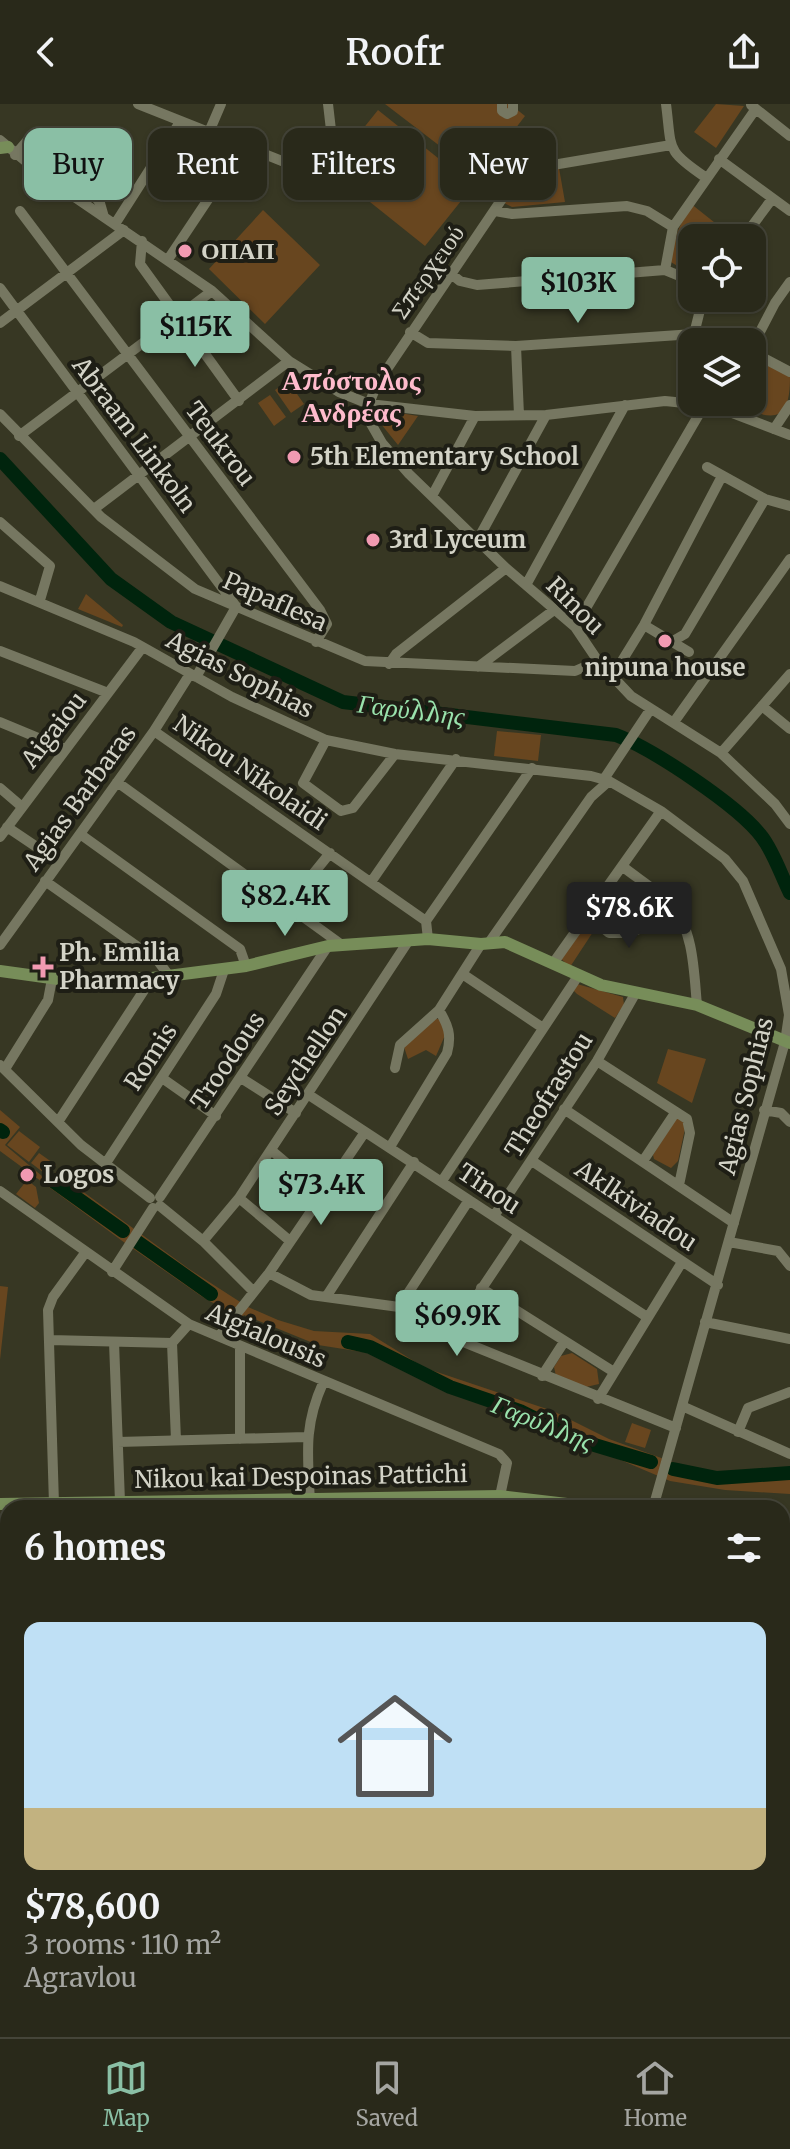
<!DOCTYPE html>
<html lang="en">
<head>
<meta charset="utf-8">
<style>
	:root { --surface:#29291a; --page:#313123; --text:#f1f3f6; --muted:#a5a6a2; --line:#454539; --accent:#8abfa5 }
	body { margin:0; font-family:Merriweather,serif; background:var(--page); color:var(--text); height:100vh; display:flex; flex-direction:column; font-size:30px; white-space:nowrap }
	* { box-sizing:border-box; margin:0 }
	p { font-size:26px; color:var(--muted) }
	.icon { flex:none; width:44px; height:44px; fill:none; stroke:currentColor; stroke-width:2; stroke-linecap:round; stroke-linejoin:round }
	.map { position:relative; flex:1; overflow:hidden }
	.drawer { position:absolute; left:0px; top:1396px; width:790px; height:538px; display:flex; flex-direction:column; background:var(--surface); border-radius:24px 24px 0 0; box-shadow:0 2px 6px #0004,0 0 0 2px var(--line) }
	.drawer>* { flex:none }
	.banner { position:absolute; left:24px; top:24px; width:742px; height:72px; display:flex; gap:16px }
	.tools { position:absolute; left:678px; top:120px; display:grid; gap:16px }
	.tools a { display:grid; place-items:center; width:88px; height:88px; border-radius:16px; background:var(--surface); box-shadow:0 2px 6px #0004,0 0 0 2px var(--line); font-size:40px }
	.price { position:absolute; translate:-50% -68px; padding:0 18px; border-radius:8px; background:var(--accent); color:#111; font-size:26px; line-height:52px; filter:drop-shadow(0 2px 4px #0008) }
	.price::after { content:''; position:absolute; left:50%; top:48px; width:24px; height:18px; margin-left:-12px; background:inherit; clip-path:polygon(0 0,100% 0,50% 100%) }
	.price.current { background:#222; color:#fff }
	ul { padding:0; list-style:none }
	li { display:grid; align-content:center; gap:16px; height:424px; padding:0 24px }
	li+li { border-top:2px solid var(--line) }
	li span { display:grid; place-items:center; height:248px; border-radius:16px; color:#555 }
	li>.icon { margin-inline-start:auto }
	span .icon { width:144px; height:144px; fill:#fffc; stroke-width:1 }
	li b { font-size:34px }
	h2 { display:flex; justify-content:space-between; align-items:center; height:96px; padding:0 24px; font-size:34px }
	.pill { padding:0 28px; border-radius:16px; background:var(--surface); box-shadow:0 2px 6px #0004,0 0 0 2px var(--line); font-size:28px; line-height:72px }
	.pill.current { background:var(--accent); color:#111 }
	header { display:flex; justify-content:space-between; align-items:center; height:104px; padding:0 24px; background:var(--surface); font-size:36px; font-weight:600 }
	.tab-bar { display:flex; justify-content:space-around; align-items:center; height:112px; border-top:2px solid var(--line); background:var(--surface); font-size:22px; color:var(--muted) }
	.tab-bar a { display:grid; justify-items:center; gap:4px }
	.tab-bar .current { color:var(--accent) }
	.map>svg:first-child { display:block }
	.green { fill:#68461f }
	.lines { fill:none; stroke-linecap:round; stroke-linejoin:round }
	.river { stroke:#00240d; stroke-width:14 }
	.minor { stroke:#767761; stroke-width:10 }
	.major { stroke:#778d59; stroke-width:12 }
	.poi-dot { fill:#f19ab2; stroke:#1e1e15; stroke-width:3 }
	.labels { text-anchor:middle; stroke-width:8; stroke-linejoin:round; paint-order:stroke }
	.poi-label { font-size:24px; font-weight:bold; fill:#d3d3c7; stroke:#1e1e15; text-anchor:start }
	.street-label { font-size:24px; fill:#d3d3c7; stroke:#1e1e15 }
	.water-label { font-size:26px; font-style:italic; fill:#99e2ac; stroke:#1e1e15 }
	.quarter-label { font-size:28px; font-weight:bold; fill:#febbcc; stroke:#1e1e15 }
</style>
</head>
<body>
<header><svg class="icon" aria-label="back" viewBox="0 0 24 24"><path d="M15 5l-7 7 7 7"/></svg>Roofr<svg class="icon" aria-label="share" viewBox="0 0 24 24"><path d="M12 15V3M7 8l5-5 5 5M5 13v7h14v-7"/></svg></header>
<div class="map">
<svg width="790" height="1933" viewBox="0 0 790 1933">
	<rect width="100%" height="100%" fill="#373723"/>
	<path class="green" d="M385,0H510L525,12L479,72Z
		M716,0L744,2L716,44L694,28Z
		M378,6L473,82L425,142L330,66Z
		M559,64L565,98L512,103L504,99C519,76 533,69 559,64Z
		M690,99L734,134H692V171L666,155Z
		M263,106L320,161L265,220L209,165Z
		M764,258L790,273C790,316 776,318 741,303L743,298H752V281Z
		M288,277L304,300L291,309L275,286Z
		M270,291L286,313L274,322L258,299Z
		M388,307L418,312L398,341L377,315Z
		M86,490L123,521L122,523L78,505Z
		M497,627L541,631L538,657L494,652Z
		M583,821L593,828L570,863L560,854Z
		M577,880L623,893L624,901L615,914L577,890L573,886Z
		M434,914L443,916L446,929L436,952L426,946L408,955L404,943Z
		M668,945L706,955L692,999L657,979Z
		M0,1006L20,1023L5,1041L48,1077L56,1068L189,1165L248,1203L278,1216L314,1227L370,1230L425,1264L553,1307L609,1335L675,1359L718,1369L790,1364V1390L725,1386L670,1377L369,1249L318,1241L244,1211L241,1215L201,1192L125,1139L0,1047Z
		M677,1013L686,1020L678,1057L671,1064L654,1055L653,1051Z
		M19,1027L40,1043L29,1058L7,1041Z
		M39,1049L56,1061L48,1072L31,1059Z
		M27,1076L36,1083L39,1099L35,1104L16,1090Z
		M0,1182L8,1183L0,1256Z
		M572,1249L597,1265L599,1280L586,1283L556,1272L554,1263L561,1252Z
		M632,1319L651,1326L645,1344L625,1338Z
		M8,1814V1856L0,1866V1819Z"/>
	<g class="lines">
		<path class="river" d="M0,355L111,475L171,518L343,598L616,631C653,645 739,702 762,733C774,749 781,771 790,789
			M0,1026L3,1028
			M53,1077L123,1127
			M136,1137L211,1190
			M348,1238L370,1243L450,1283L520,1307L578,1336L651,1358
			M673,1365L717,1374L790,1369"/>
		<path class="minor" d="M138,0L297,63
			M328,0L334,52
			M502,0V7L507,10L513,7V0
			M666,0C672,46 665,46 705,73
			M751,1L790,32
			M209,28L221,0
			M0,36L41,70L212,187L289,257L339,288L369,300L475,312L546,311L665,297L714,302L790,331
			M671,41L547,62L512,80L377,280L369,300L370,318L382,339L409,370L506,464L575,523L598,557L631,592L721,649L775,700L790,720
			M15,51L27,37L49,32L100,99L104,113
			M719,55L790,107
			M20,107L320,506L327,520L316,538
			M495,107L512,110L627,102L647,107L673,123
			M115,120L180,18
			M743,134L772,95
			M142,137L140,160L239,297
			M169,154L243,43
			M665,166L673,123L755,6
			M451,170L460,177L477,181L665,166L692,177
			M0,184L235,501
			M0,219L124,126
			M410,228L428,239L516,242L694,230L720,238
			M694,230L703,194
			M516,242L519,311
			M752,243L775,199L790,178
			M752,248L790,268
			M0,310L101,413L195,485L365,557L575,567L598,557
			M774,325L790,301
			M19,332L212,187
			M707,363L765,395L790,402
			M432,392L475,312
			M94,405L289,257
			M0,418L50,462L40,496
			M477,437L546,311
			M526,481L625,301
			M0,482L134,538L232,593L326,636L395,650L591,672L609,677L661,707L725,755L743,777L781,865L789,911L785,938L653,1404
			M644,521L689,548
			M575,523L705,300
			M673,537L685,530L765,395
			M0,547L108,589
			M389,560L396,550L506,464
			M478,563L554,506
			M196,573L236,503
			M612,573L644,521L722,372
			M762,602L790,625
			M0,618L65,645
			M674,618L790,455
			M154,627L426,817L428,835
			M326,636L303,679L341,707L353,704L395,650
			M721,649L790,570
			M604,675L650,606
			M117,678L342,841
			M0,684L21,702
			M7,723L59,758
			M80,730L240,845L246,862
			M0,733L142,544
			M622,762C638,775 659,787 672,802C694,826 694,871 697,901
			M45,777L158,857L170,873
			M371,778L456,655
			M288,801L330,749
			M587,811L609,829H627L679,812
			M426,817L532,664
			M488,840L591,693L609,677
			M0,841L154,627L190,570
			M554,858L661,707
			M464,871L543,924
			M597,957L687,1015L690,1029L679,1081
			M0,961L81,1041L150,1094
			M395,964L400,941L439,906L481,840
			M5,965L48,896L52,875
			M162,974L216,1012
			M241,974L296,1009
			M309,991L647,1213
			M564,1005L734,1119
			M764,1006L781,1009L790,1018
			M58,1018L152,874
			M390,1043L447,949C452,931 448,921 439,906
			M271,1046L323,1090
			M532,1057L718,1181
			M643,1057L675,1009
			M106,1059L216,890L224,866
			M442,1077L578,872
			M0,1087L189,1220L499,1350L507,1359L500,1392
			M160,1093L328,842
			M239,1094L290,1137
			M160,1102L203,1137L253,1187
			M494,1112L597,957L635,890
			M203,1137L239,1094L409,836
			M729,1138L778,1147L790,1162
			M112,1168L153,1104
			M269,1169L311,1191L399,1203L466,1239L676,1324
			M481,1184L614,1268
			M326,1193L414,1058
			M399,1203L469,1096
			M705,1218L790,1235
			M219,1232L269,1169L365,1028
			M450,1232L519,1129
			M50,1236L172,1239
			M114,1238L120,1398
			M240,1243V1335
			M542,1272L564,1238
			M598,1295L682,1158
			M682,1302L790,1350
			M738,1328L748,1304L790,1288
			M176,1336L172,1239L189,1220
			M118,1338L306,1333
			M310,1399C308,1352 303,1323 323,1279
			M54,1400L48,1206L53,1193L85,1149
			M516,1401L519,1404
			M782,1547L790,1535
			M782,1653L790,1659
			M0,1690L8,1671
			M782,1727L790,1734
			M0,1807L8,1795
			M790,1871L787,1884L790,1897
			M0,1875L8,1865
			M0,1909L8,1919
			M14,1926L19,1933
			M95,1926L105,1933
			M394,1926L401,1933
			M119,1933L125,1926
			M193,1933L199,1926
			M284,1933L290,1926
			M364,1933L371,1926"/>
		<path class="major" d="M0,44L8,43
			M0,867L58,875L152,874L246,862L328,842L428,835L481,840L505,838L601,881L697,901L790,939
			M0,1400L500,1392L601,1404
			M782,1445L790,1447
			M0,1515L8,1517
			M782,1752L790,1740
			M782,1767L790,1756
			M526,1926L533,1933
			M660,1933L664,1926
			M671,1933L675,1926"/>
	</g>
	<g class="poi-dot">
		<circle cx="185" cy="147" r="8"/>
		<circle cx="294" cy="353" r="8"/>
		<circle cx="373" cy="436" r="8"/>
		<circle cx="665" cy="537" r="8"/>
		<path d="M39 851h8v8h8v8h-8v8h-8v-8h-8v-8h8z"/>
		<circle cx="27" cy="1071" r="8"/>
	</g>
	<g class="labels">
		<g class="poi-label">
			<text x="201" y="155">ΟΠΑΠ</text>
			<text x="310" y="361">5th Elementary School</text>
			<text x="389" y="444">3rd Lyceum</text>
			<text x="665" y="572" text-anchor="middle">nipuna house</text>
			<text x="59" y="857">Ph. Emilia<tspan x="59" dy="28">Pharmacy</tspan></text>
			<text x="43" y="1079">Logos</text>
		</g>
		<g class="street-label">
			<text transform="translate(428 168) rotate(-55)" y="8">Σπερχειού</text>
			<text transform="translate(134 331) rotate(53)" y="8">Abraam Linkoln</text>
			<text transform="translate(220 340) rotate(53)" y="8">Teukrou</text>
			<text transform="translate(275 498) rotate(24)" y="8">Papaflesa</text>
			<text transform="translate(575 502) rotate(45)" y="8">Rinou</text>
			<text transform="translate(240 571) rotate(27)" y="8">Agias Sophias</text>
			<text transform="translate(54 626) rotate(-52)" y="8">Aigaiou</text>
			<text transform="translate(250 669) rotate(35)" y="8">Nikou Nikolaidi</text>
			<text transform="translate(80 694) rotate(-54)" y="8">Agias Barbaras</text>
			<text transform="translate(151 953) rotate(-57)" y="8">Romis</text>
			<text transform="translate(228 957) rotate(-56)" y="8">Troodous</text>
			<text transform="translate(306 957) rotate(-56)" y="8">Seychellon</text>
			<text transform="translate(549 991) rotate(-58)" y="8">Theofrastou</text>
			<text transform="translate(746 992) rotate(-76)" y="8">Agias Sophias</text>
			<text transform="translate(489 1085) rotate(34)" y="8">Tinou</text>
			<text transform="translate(636 1102) rotate(34)" y="8">Aklkiviadou</text>
			<text transform="translate(266 1232) rotate(23)" y="8">Aigialousis</text>
			<text transform="translate(301 1373) rotate(-1)" y="8">Nikou kai Despoinas Pattichi</text>
		</g>
		<g class="water-label">
			<text transform="translate(411 606) rotate(7)" y="9">Γαρύλλης</text>
			<text transform="translate(543 1319) rotate(22)" y="9">Γαρύλλης</text>
		</g>
		<g class="quarter-label">
			<text x="351" y="286">Απόστολος<tspan x="351" dy="32">Ανδρέας</tspan></text>
		</g>
	</g>
</svg>
<div class="tools">
<a><svg class="icon" aria-label="locate" viewBox="0 0 24 24"><circle cx="12" cy="12" r="6"/><path d="M12 2v4M12 18v4M2 12h4M18 12h4"/></svg></a>
<a><svg class="icon" aria-label="layers" viewBox="0 0 24 24"><path d="M12 4l9 5-9 5-9-5zM3 14l9 5 9-5"/></svg></a>
</div>
<b class="price" style="left:578px;top:221px">$103K</b>
<b class="price" style="left:195px;top:265px">$115K</b>
<b class="price" style="left:285px;top:834px">$82.4K</b>
<b class="price current" style="left:629px;top:846px">$78.6K</b>
<b class="price" style="left:321px;top:1123px">$73.4K</b>
<b class="price" style="left:457px;top:1254px">$69.9K</b>
<div class="banner">
<a class="pill current">Buy</a>
<a class="pill">Rent</a>
<a class="pill">Filters</a>
<a class="pill">New</a>
</div>
<section class="drawer">
<h2>6 homes<svg class="icon" aria-label="filters" viewBox="0 0 24 24"><path d="M4 7h16M4 17h16"/><circle cx="9" cy="7" r="2"/><circle cx="15" cy="17" r="2"/></svg></h2>
<ul>
<li><span style="background:linear-gradient(#bfe0f5 75%,#c2b280 0)"><svg class="icon" aria-label="home" viewBox="0 0 24 24"><path d="M3 11l9-7 9 7M6 9v11h12V9"/></svg></span><div><b>$78,600</b><p>3 rooms · 110 m²</p><p>Agravlou</p></div></li>
</ul>
</section>
</div>
<nav class="tab-bar">
<a class="current"><svg class="icon" aria-label="map" viewBox="0 0 24 24"><path d="M3 6l6-2 6 2 6-2v14l-6 2-6-2-6 2zM9 4v14M15 6v14"/></svg>Map</a>
<a><svg class="icon" aria-label="saved" viewBox="0 0 24 24"><path d="M7 4h10v16l-5-4-5 4z"/></svg>Saved</a>
<a><svg class="icon" aria-label="home" viewBox="0 0 24 24"><path d="M3 11l9-7 9 7M6 9v11h12V9"/></svg>Home</a>
</nav>
</body>
</html>
